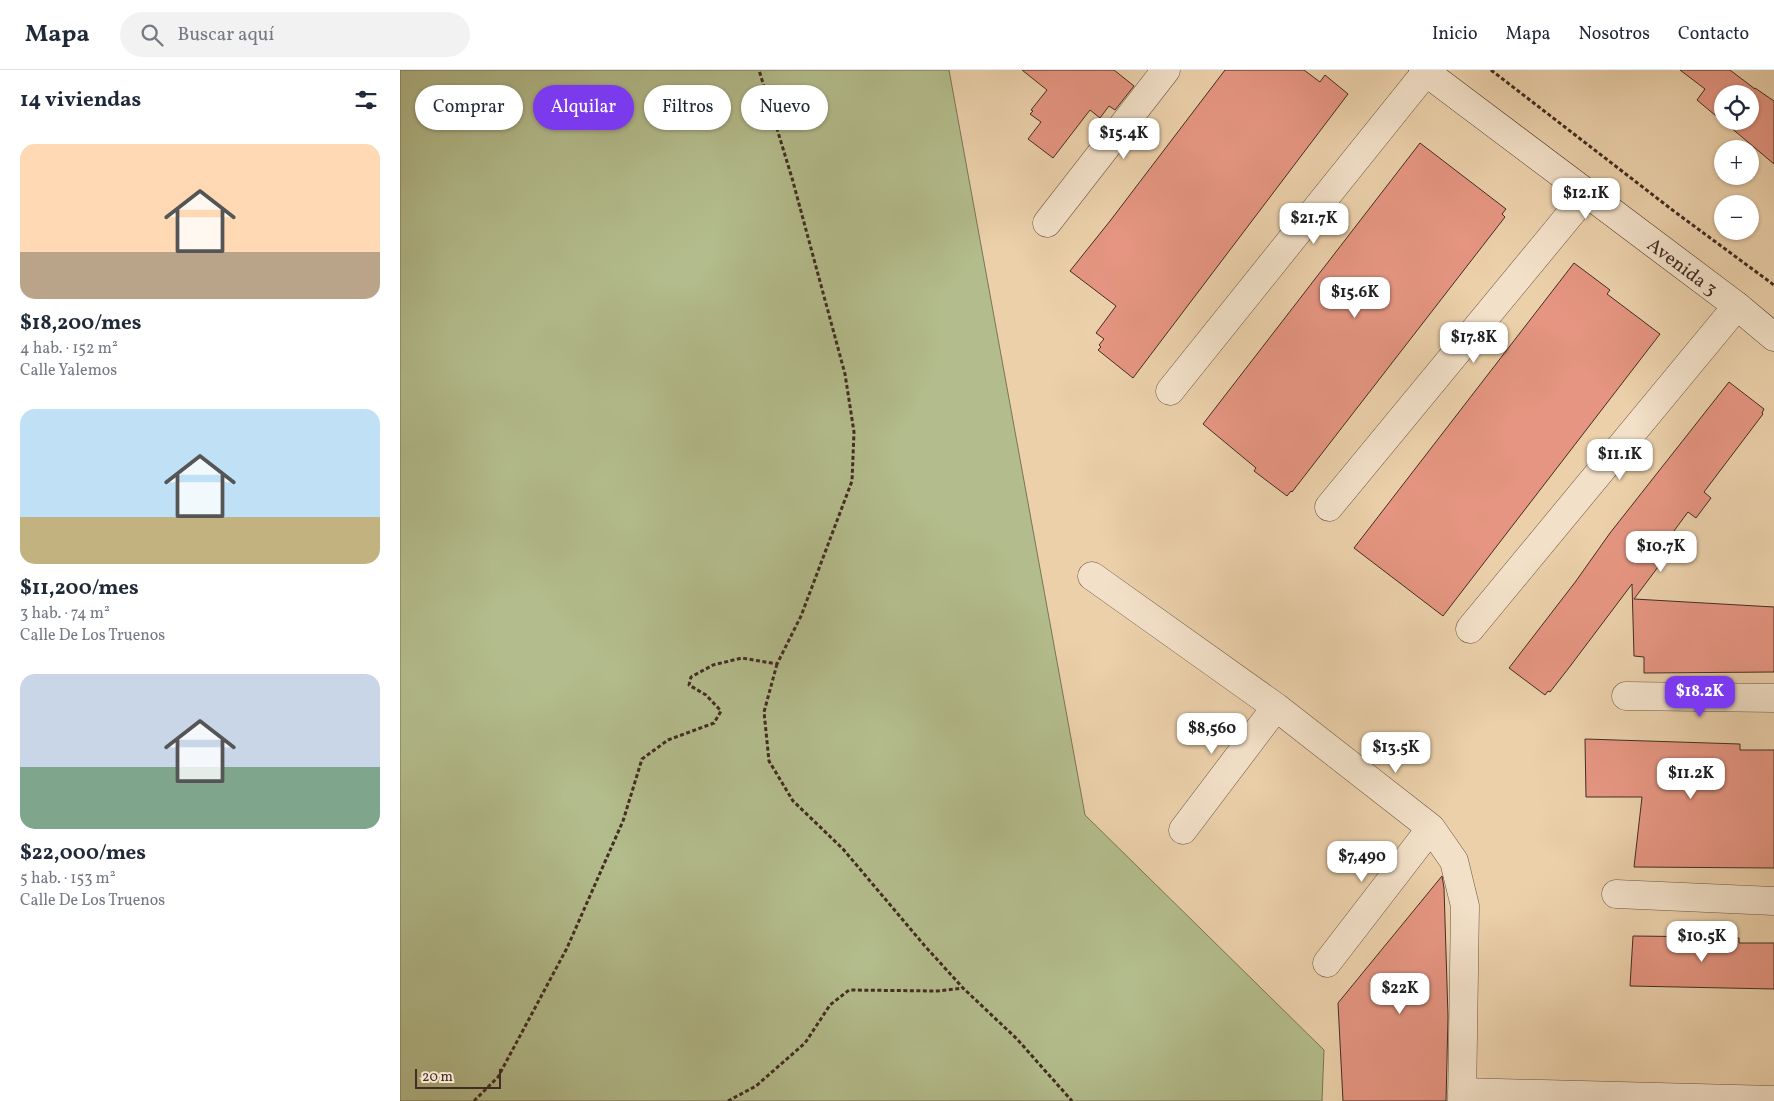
<!DOCTYPE html>
<html lang="es">
<head>
<meta charset="utf-8">
<style>
	:root { --surface:#fff; --page:#f2f2f3; --text:#1f2937; --muted:#747a83; --line:#e0e1e3; --accent:#7c3aed }
	body { margin:0; font-family:Vollkorn,serif; background:var(--page); color:var(--text); height:100vh; display:flex; flex-direction:column; font-size:19px; white-space:nowrap }
	* { box-sizing:border-box; margin:0 }
	p { font-size:16px; color:var(--muted) }
	.icon { flex:none; width:28px; height:28px; fill:none; stroke:currentColor; stroke-width:2; stroke-linecap:round; stroke-linejoin:round }
	.map { position:relative; flex:1; overflow:hidden }
	.details { display:flex; flex-direction:column; background:var(--surface); width:400px }
	.details>* { flex:none }
	.banner { position:absolute; left:15px; top:15px; width:475px; height:45px; display:flex; gap:10px }
	.fabs { position:absolute; left:1314px; top:15px; display:grid; gap:10px }
	.fabs a { display:grid; place-items:center; width:45px; height:45px; border-radius:50%; background:var(--surface); box-shadow:0 1px 4px #0004; font-size:25px }
	.scale { position:absolute; left:15px; bottom:12px; width:86px; box-sizing:border-box; padding-left:5px; border:2px solid #422d22; border-top:0; font-size:14px; line-height:18px; white-space:nowrap; color:#422d22; -webkit-text-stroke:4px #f2e0c8; paint-order:stroke }
	.price { position:absolute; translate:-50% -42px; padding:0 11px; border-radius:10px; background:#fff; color:#222; font-size:16px; line-height:32px; filter:drop-shadow(0 1px 2px #0008) }
	.price::after { content:''; position:absolute; left:50%; top:30px; width:15px; height:11px; margin-left:-8px; background:inherit; clip-path:polygon(0 0,100% 0,50% 100%) }
	.price.on { background:var(--accent); color:#fff }
	ul { padding:0; list-style:none }
	li { display:grid; align-content:center; gap:10px; height:265px; padding:0 20px }
	li span { display:grid; place-items:center; height:155px; border-radius:15px; color:#555 }
	li>.icon { margin-inline-start:auto }
	span .icon { width:90px; height:90px; fill:#fffc; stroke-width:1 }
	li b { font-size:21px }
	h2 { display:flex; justify-content:space-between; align-items:center; height:60px; padding:0 20px; font-size:21px }
	.tag { padding:0 18px; border-radius:22px; background:var(--surface); box-shadow:0 1px 4px #0004; font-size:18px; line-height:45px }
	.tag.on { background:var(--accent); color:#fff }
	header { display:flex; align-items:center; gap:30px; box-sizing:border-box; height:70px; padding:0 25px; background:var(--surface); border-bottom:1px solid var(--line) }
	header strong { font-size:24px }
	nav { display:flex; gap:28px; margin-inline-start:auto; font-size:18px }
	.search { width:350px; height:45px; background:var(--page); display:flex; align-items:center; gap:12px; box-sizing:border-box; padding:0 18px; border-radius:28px; color:var(--muted); font-size:19px }
	main { display:flex; flex:1; min-height:0 }
	.map>svg:first-child { display:block }
	.green { fill:#b3bc8c; stroke:#7a7457 }
	.building { fill:#e59581; stroke:#422d22 }
	.lines { fill:none; stroke-linecap:round; stroke-linejoin:round }
	.street-casing { stroke:#6c5644; stroke-width:29 }
	.secondary-casing { stroke:#422d22; stroke-width:29 }
	.path { stroke:#422d22; stroke-width:3; stroke-dasharray:4 2.5; stroke-linecap:butt }
	.street { stroke:#f2e0c8; stroke-width:28 }
	.secondary { stroke:#f2e0c8; stroke-width:28 }
	.labels { text-anchor:middle; stroke-width:4; stroke-linejoin:round; paint-order:stroke }
	.street-label { font-size:19px; fill:#422d22; stroke:#f2e0c8 }
</style>
</head>
<body>
<header>
<strong>Mapa</strong>
<div class="search"><svg class="icon" aria-label="search" viewBox="0 0 24 24"><circle cx="10" cy="10" r="6"/><path d="M15 15l6 6"/></svg>Buscar aquí</div>
<nav><a>Inicio</a><a>Mapa</a><a>Nosotros</a><a>Contacto</a></nav>
</header>
<main>
<section class="details">
<h2>14 viviendas<svg class="icon" aria-label="filters" viewBox="0 0 24 24"><path d="M4 7h16M4 17h16"/><circle cx="9" cy="7" r="2"/><circle cx="15" cy="17" r="2"/></svg></h2>
<ul>
<li><span style="background:linear-gradient(#ffd9b3 70%,#b9a48a 0)"><svg class="icon" aria-label="home" viewBox="0 0 24 24"><path d="M3 11l9-7 9 7M6 9v11h12V9"/></svg></span><div><b>$18,200/mes</b><p>4 hab. · 152 m²</p><p>Calle Yalemos</p></div></li>
<li><span style="background:linear-gradient(#bfe0f5 70%,#c2b280 0)"><svg class="icon" aria-label="home" viewBox="0 0 24 24"><path d="M3 11l9-7 9 7M6 9v11h12V9"/></svg></span><div><b>$11,200/mes</b><p>3 hab. · 74 m²</p><p>Calle De Los Truenos</p></div></li>
<li><span style="background:linear-gradient(#c9d6e8 60%,#7fa58c 0)"><svg class="icon" aria-label="home" viewBox="0 0 24 24"><path d="M3 11l9-7 9 7M6 9v11h12V9"/></svg></span><div><b>$22,000/mes</b><p>5 hab. · 153 m²</p><p>Calle De Los Truenos</p></div></li>
</ul>
</section>
<div class="map">
<svg width="1374" height="1031" viewBox="0 0 1374 1031">
	<rect width="100%" height="100%" fill="#ebd0aa"/>
	<filter id="stains"><feTurbulence type="fractalNoise" baseFrequency=".004" numOctaves="4"/><feColorMatrix values="0 0 0 0 .2 0 0 0 0 .09 0 0 0 0 .02 0 0 0 .5 -.17"/></filter>
	<radialGradient id="worn" r=".72"><stop offset=".6" stop-color="#630" stop-opacity="0"/><stop offset="1" stop-color="#630" stop-opacity=".3"/></radialGradient>
	<path class="green" d="M0,0H549L685,745L924,980L922,1031H0Z"/>
	<path class="building" d="M622,0H714L734,16L715,40L709,36L700,48L690,40L653,88L628,69L641,52L630,44L633,41L631,40L647,20Z
		M825,0H904L920,12L925,5L948,24L733,308L698,280L701,277L699,275L704,269L696,263L716,236L670,201L710,151Z
		M1280,0H1330L1355,19V18L1374,31V94L1323,51H1350V24H1322V51L1297,30L1305,19Z
		M1020,73L1106,139L1102,144L1105,147L892,422L891,421L887,426L854,401L856,398L803,354Z
		M1174,193L1210,220L1207,224L1260,264L1043,546L954,478Z
		M1329,312L1364,339L1362,343L1363,344L1304,422L1311,428L1296,448L1288,442L1257,484L1264,489L1234,529L1374,537V602L1244,603V587L1234,586L1232,514L1168,599L1150,622L1148,621L1145,625L1109,598L1176,511L1210,463Z
		M1185,669L1340,674V680H1374V798L1234,797L1242,727H1186Z
		M1042,806L1044,818L1048,947L1046,1031H943L938,933Z
		M1233,866L1320,867L1339,868V873H1374V919L1230,916Z"/>
	<g class="lines">
		<defs>
			<path id="street" d="M647,153L766,0
				M770,321L1026,2
				M929,437L1187,124
				M692,506L876,637L1031,758L1054,791L1065,836L1062,1031
				M1070,559L1337,236
				M1226,626L1374,628
				M783,760L876,637
				M1216,824L1374,831
				M927,893L1031,758
				M1062,1022L1374,1030"/>
			<path id="secondary" d="M1023,0L1337,236L1374,267"/>
		</defs>
		<use href="#street" class="street-casing"/>
		<use href="#secondary" class="secondary-casing"/>
		<path class="path" d="M1091,0L1275,142L1374,215
			M377,594L364,642L369,691L393,731L443,779L524,875L563,918L617,969L672,1031
			M74,1031L98,1007L167,878L223,751L242,689L268,670L314,653L321,641L306,625L289,615L291,607L313,595L342,588L377,594L401,546L452,411L454,362L445,304L392,108L359,0
			M328,1031L356,1016L405,973L430,935L449,920L537,921L563,918"/>
		<use href="#street" class="street"/>
		<use href="#secondary" class="secondary"/>
	</g>
	<g class="labels">
		<g class="street-label">
			<text transform="translate(1283 196) rotate(37)" y="7">Avenida 3</text>
		</g>
	</g>
	<rect width="100%" height="100%" filter="url(#stains)"/>
	<rect width="100%" height="100%" fill="url(#worn)"/>
</svg>
<div class="fabs">
<a><svg class="icon" aria-label="locate" viewBox="0 0 24 24"><circle cx="12" cy="12" r="6"/><path d="M12 2v4M12 18v4M2 12h4M18 12h4"/></svg></a>
<a>+</a>
<a>−</a>
</div>
<div class="scale">20 m</div>
<b class="price" style="left:724px;top:90px">$15.4K</b>
<b class="price" style="left:1186px;top:150px">$12.1K</b>
<b class="price" style="left:914px;top:175px">$21.7K</b>
<b class="price" style="left:955px;top:249px">$15.6K</b>
<b class="price" style="left:1074px;top:294px">$17.8K</b>
<b class="price" style="left:1220px;top:411px">$11.1K</b>
<b class="price" style="left:1261px;top:503px">$10.7K</b>
<b class="price on" style="left:1300px;top:648px">$18.2K</b>
<b class="price" style="left:812px;top:685px">$8,560</b>
<b class="price" style="left:996px;top:704px">$13.5K</b>
<b class="price" style="left:1291px;top:730px">$11.2K</b>
<b class="price" style="left:962px;top:813px">$7,490</b>
<b class="price" style="left:1302px;top:893px">$10.5K</b>
<b class="price" style="left:1000px;top:945px">$22K</b>
<div class="banner">
<a class="tag">Comprar</a>
<a class="tag on">Alquilar</a>
<a class="tag">Filtros</a>
<a class="tag">Nuevo</a>
</div>
</div>
</main>
</body>
</html>
